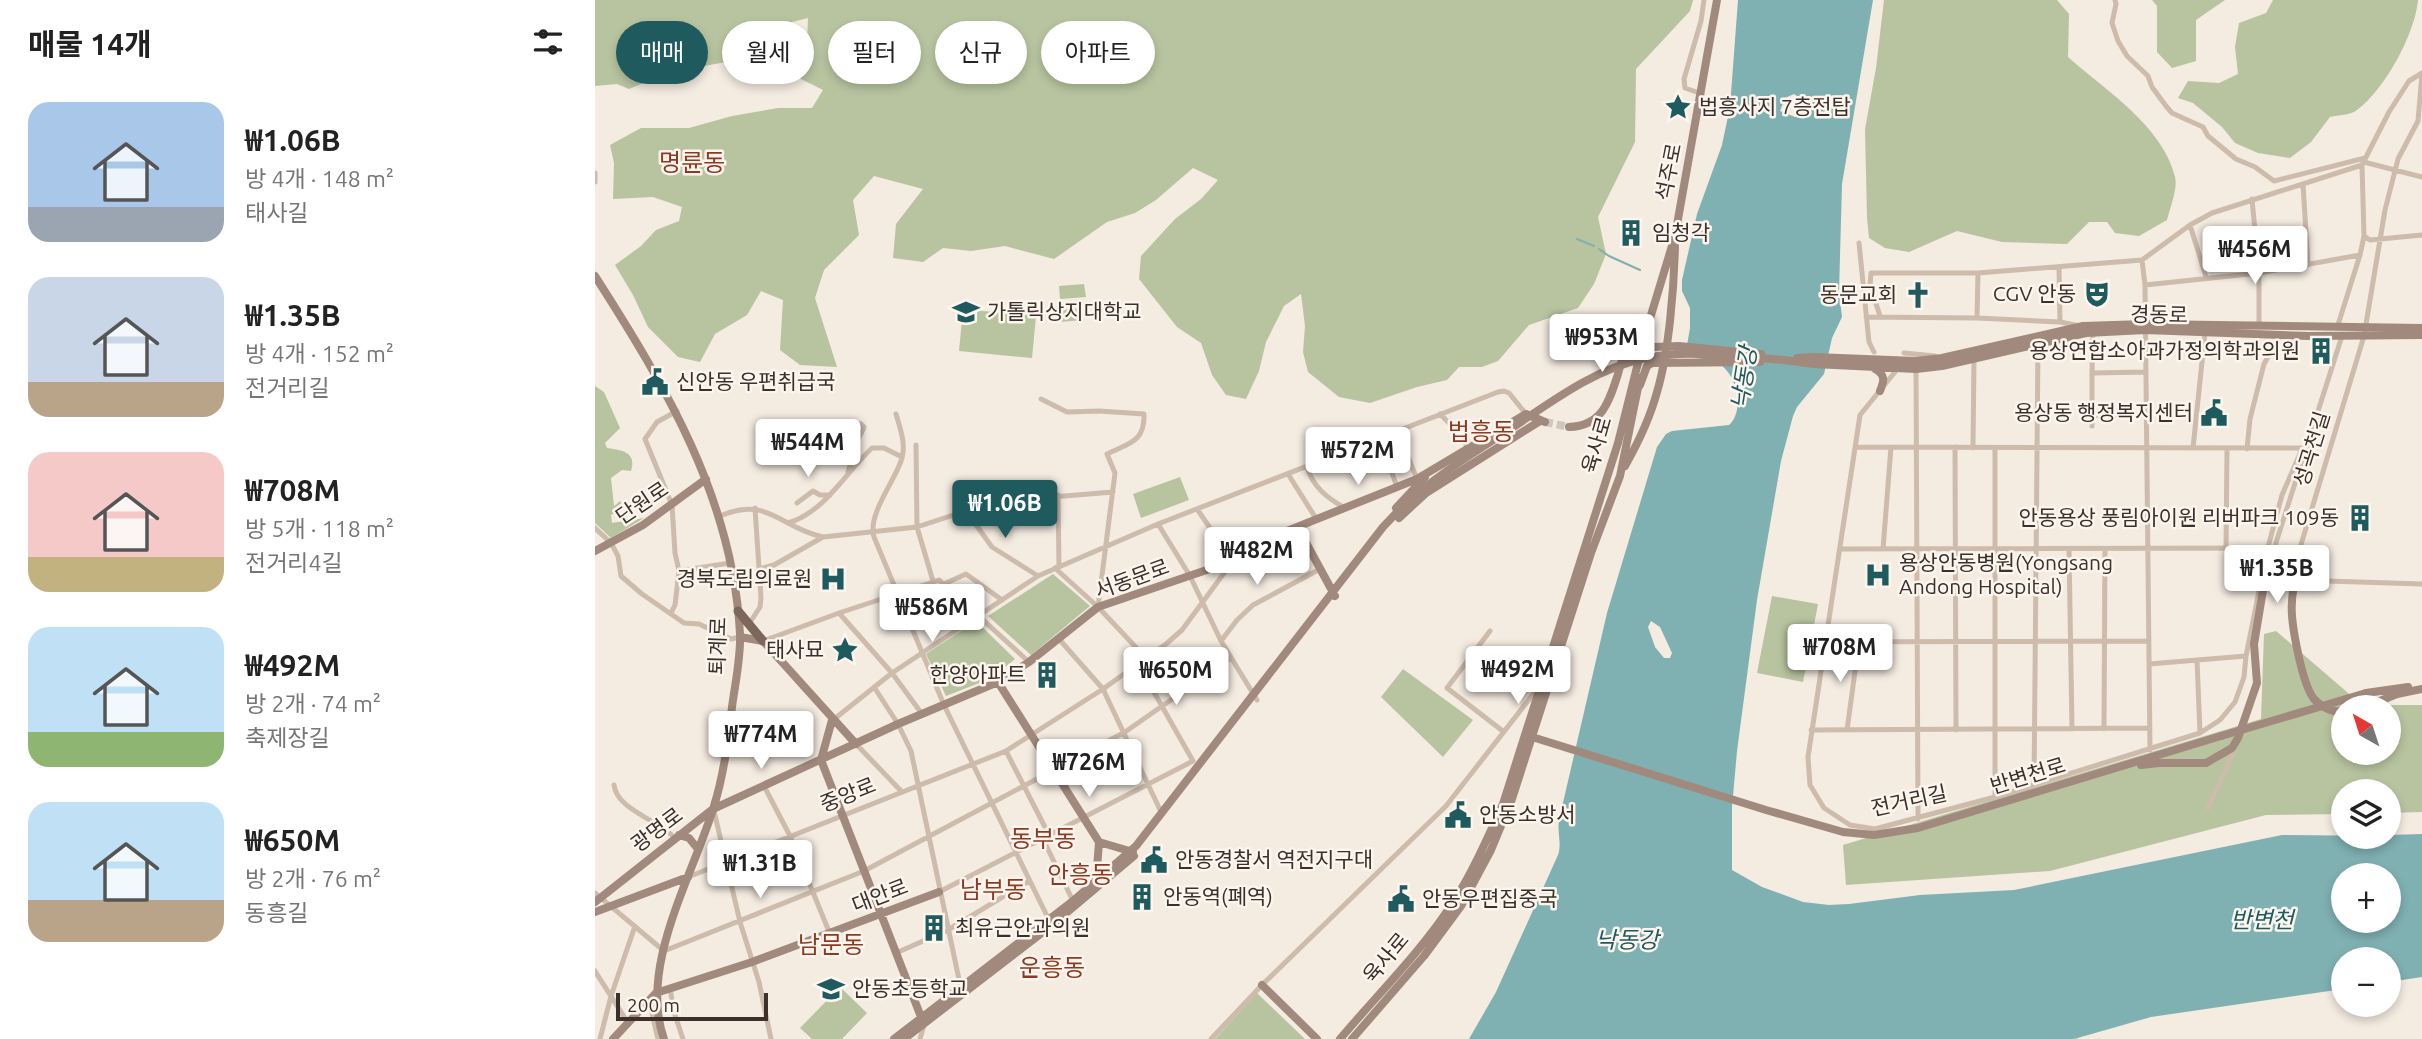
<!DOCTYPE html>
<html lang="ko">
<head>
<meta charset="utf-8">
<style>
	:root { --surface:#fff; --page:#f2f2f2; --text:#222; --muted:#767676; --accent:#1f5a5e }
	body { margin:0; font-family:Ubuntu,"Noto Sans KR",sans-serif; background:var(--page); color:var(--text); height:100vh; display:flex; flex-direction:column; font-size:26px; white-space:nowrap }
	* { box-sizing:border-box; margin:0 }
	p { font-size:23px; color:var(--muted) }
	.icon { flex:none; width:38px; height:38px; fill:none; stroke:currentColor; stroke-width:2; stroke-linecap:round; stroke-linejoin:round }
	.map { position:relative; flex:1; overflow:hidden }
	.panel { display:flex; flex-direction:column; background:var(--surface); width:595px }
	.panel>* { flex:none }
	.banner { position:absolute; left:21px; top:21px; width:665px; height:63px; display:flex; gap:14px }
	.needle { width:46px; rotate:321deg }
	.tools { position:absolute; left:1736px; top:695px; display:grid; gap:14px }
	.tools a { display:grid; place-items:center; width:70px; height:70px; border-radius:50%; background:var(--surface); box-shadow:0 4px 10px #0003; font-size:35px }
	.scale { position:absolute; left:21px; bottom:18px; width:152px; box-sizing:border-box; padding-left:7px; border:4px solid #3b302b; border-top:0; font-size:19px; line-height:24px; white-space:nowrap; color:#3b302b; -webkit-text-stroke:5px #fbf5ee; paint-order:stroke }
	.price { position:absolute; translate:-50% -60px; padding:0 16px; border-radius:7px; background:#fff; color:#222; font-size:23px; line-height:46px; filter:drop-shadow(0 2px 4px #0008) }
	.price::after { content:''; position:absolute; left:50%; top:42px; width:21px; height:16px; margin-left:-10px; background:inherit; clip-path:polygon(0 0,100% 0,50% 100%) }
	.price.on { background:var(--accent); color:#fff }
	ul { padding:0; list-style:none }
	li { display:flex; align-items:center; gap:21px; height:175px; padding:0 28px }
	li span { display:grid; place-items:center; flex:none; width:196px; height:140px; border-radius:21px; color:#555 }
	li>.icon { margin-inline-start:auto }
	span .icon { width:84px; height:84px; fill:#fffc; stroke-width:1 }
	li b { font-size:30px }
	h2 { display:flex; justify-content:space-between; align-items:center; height:84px; padding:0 28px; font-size:30px }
	.tag { padding:0 24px; border-radius:32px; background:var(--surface); box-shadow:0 4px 10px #0003; font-size:24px; line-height:63px }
	.tag.on { background:var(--accent); color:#fff }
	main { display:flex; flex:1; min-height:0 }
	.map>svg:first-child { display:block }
	.green { fill:#b8c4a0; fill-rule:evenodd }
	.water { fill:#7fb0b2; fill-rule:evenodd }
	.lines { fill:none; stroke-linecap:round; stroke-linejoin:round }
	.stream { stroke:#7fb0b2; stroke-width:2 }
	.secondary-tunnel { stroke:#cfc6bd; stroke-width:8; stroke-dasharray:8 4; stroke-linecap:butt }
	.street { stroke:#cdbbac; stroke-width:5 }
	.secondary { stroke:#a18a7d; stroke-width:8 }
	.primary { stroke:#7d675c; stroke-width:9 }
	.secondary-bridge { stroke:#a18a7d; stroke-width:8 }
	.labels { text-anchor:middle; stroke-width:5; stroke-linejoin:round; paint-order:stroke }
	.poi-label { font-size:21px; fill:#3b302b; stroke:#fbf5ee; text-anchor:start }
	.street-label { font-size:21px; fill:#3b302b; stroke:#fbf5ee }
	.water-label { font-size:23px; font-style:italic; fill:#1f5a5e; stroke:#fbf5ee }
	.quarter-label { font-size:24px; fill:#8c3b22; stroke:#fbf5ee }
</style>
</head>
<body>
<main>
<section class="panel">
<h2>매물 14개<svg class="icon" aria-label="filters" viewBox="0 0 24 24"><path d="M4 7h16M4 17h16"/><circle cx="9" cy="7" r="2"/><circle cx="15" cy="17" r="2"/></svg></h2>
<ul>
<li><span style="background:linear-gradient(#a9c7e8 75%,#9aa5b1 0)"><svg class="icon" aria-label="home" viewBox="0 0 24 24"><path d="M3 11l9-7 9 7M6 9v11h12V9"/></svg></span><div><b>₩1.06B</b><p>방 4개 · 148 m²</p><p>태사길</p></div></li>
<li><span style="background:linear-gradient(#c9d6e8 75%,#b9a48a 0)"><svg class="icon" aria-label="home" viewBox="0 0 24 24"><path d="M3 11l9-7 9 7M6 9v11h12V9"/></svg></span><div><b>₩1.35B</b><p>방 4개 · 152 m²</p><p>전거리길</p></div></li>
<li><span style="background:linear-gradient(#f6c9c9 75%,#c2b280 0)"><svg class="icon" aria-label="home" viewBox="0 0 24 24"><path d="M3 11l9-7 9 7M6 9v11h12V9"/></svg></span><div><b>₩708M</b><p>방 5개 · 118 m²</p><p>전거리4길</p></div></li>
<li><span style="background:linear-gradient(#bfe0f5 75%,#8fb573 0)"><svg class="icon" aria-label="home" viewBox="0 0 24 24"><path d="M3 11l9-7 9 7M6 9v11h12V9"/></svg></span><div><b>₩492M</b><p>방 2개 · 74 m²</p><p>축제장길</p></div></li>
<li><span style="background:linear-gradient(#bfe0f5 70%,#b9a48a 0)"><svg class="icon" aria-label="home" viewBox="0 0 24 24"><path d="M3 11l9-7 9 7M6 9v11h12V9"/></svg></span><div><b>₩650M</b><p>방 2개 · 76 m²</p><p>동흥길</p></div></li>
</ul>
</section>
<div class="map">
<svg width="1827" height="1039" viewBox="0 0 1827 1039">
	<rect width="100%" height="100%" fill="#f4ebe1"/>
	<path class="green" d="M0,0H1098L1095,11L1041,69L1040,142L1003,217L1011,254L999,284L983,308L934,325L903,361L887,367H864L852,380L822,387L775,403L744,397L713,372L708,352L710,326L706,294L689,306L671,342L664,371L651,399L631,395L617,375L606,343L582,327L544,279L546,256L580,219L606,199L623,180L598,168L561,200L540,213L512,222L459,259L410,246L376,251L348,248L328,262L298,258L301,224L328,189L279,176L258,200L264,235L229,270L220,298L242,367L205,365L185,350L188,300L166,291L152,315L120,334L105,362L83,357L53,327L38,295L20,265L46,246L61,230L84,221L87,207L58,197L18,199L19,163L15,145L46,128H94L137,116L183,108H217L228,90L194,73L212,43L213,18L173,28L137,61L75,72L34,89L22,84L0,86Z
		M1289,0H1462L1474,14L1473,57C1510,90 1568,126 1580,177C1583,188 1575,208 1572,220L1544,236L1520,233L1512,222H1494L1472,244L1407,242L1362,231L1314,252L1290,248L1274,238L1272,218L1270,129L1281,68Z
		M1557,0H1630L1601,20V61L1577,68L1562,52V6Z
		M1678,0H1823C1820,34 1790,89 1762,110C1756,115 1743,115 1735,117L1716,142L1695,158L1663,153L1640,143L1627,127L1598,103L1583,98L1593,81L1624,83L1643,74L1640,47L1644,23L1671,13Z
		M489,284L491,297L465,299L464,286Z
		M486,308L487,320L465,322L464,310Z
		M368,309L441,316L437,358L364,351Z
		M0,386L9,392L25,428L10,443L12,448C27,450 42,452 36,471L27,470L16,478L19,506L25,501L27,503L25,511L16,515L17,523L49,518L16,538L0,523Z
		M585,477L594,500L546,518L538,494Z
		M458,574L495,606L436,655L393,616Z
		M1177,596L1223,604L1208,682L1162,673Z
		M381,621L420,659L397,678L351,696L331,654Z
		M1681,631L1767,705H1827V812L1794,813V791H1748V814L1671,815L1455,871L1251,885L1248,845L1666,719L1669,634ZM1748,707H1794V752H1748Z
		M808,669L878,720L848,757L786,697Z
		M245,987L272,1013L247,1039H217L205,1028Z
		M662,993L710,1039H620Z"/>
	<path class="water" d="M1143,0H1278L1247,184L1244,292L1247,317L1237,338L1229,374L1202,407L1198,416L1186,461L1162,600L1142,751L1137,807V870L1167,887L1208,902L1234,905L1254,904L1325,895L1419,890L1687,835L1794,836V835L1827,834V977L1794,982V959H1748V989L1556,1017L1479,1039H874L901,992L963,855C967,844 962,832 964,820L1012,613L1062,447L1071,434L1077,431L1134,425C1150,411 1142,374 1124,364C1116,359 1104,359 1096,357L1091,351L1095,328V308L1087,291V280L1102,214L1127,145L1135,107ZM1199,94C1207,99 1208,105 1206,114L1200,117L1185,111L1190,98ZM1056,621L1065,627L1077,653L1075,658H1069L1060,647L1053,627ZM1748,875H1794V920H1748Z"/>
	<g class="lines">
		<path class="stream" d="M982,239L999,246
			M1004,249L1014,256L1045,270"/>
		<path class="secondary-tunnel" d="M950,422L974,427"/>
		<path class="street" d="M1520,0L1521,4L1517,23L1523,41L1532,56L1553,76L1557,87L1571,106L1577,113L1608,127L1613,136L1641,159L1660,167L1679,181L1770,158
			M1827,74L1823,121L1803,159L1790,210L1769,336L1705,548L1700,580L1827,584
			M1107,94L1090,88L1089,79L1106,21L1109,0
			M1769,162L1827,177
			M0,173V182
			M1708,184L1713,265
			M1657,199L1664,273V327
			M1595,225L1611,277
			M1769,236L1775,240L1827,235
			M1264,243L1274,342L1279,352
			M1547,260L1550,285L1555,750
			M1464,268L1465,322
			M1550,285L1664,273L1765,255
			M1285,316L1275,285L1276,273H1383L1547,260L1595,225L1617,213L1767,165
			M1271,317L1382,318L1465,322L1485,326
			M1382,318L1383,273
			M1742,328L1765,255L1769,236L1767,165L1794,112L1814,81L1827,73
			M1309,353L1340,356
			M1304,367L1265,415L1213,757L1215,785L1229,808L1255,825L1280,829L1400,797L1605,733L1625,720L1640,702L1649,677L1651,656L1664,591
			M1321,368L1323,819
			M1551,372L1497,373V416L1552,415
			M1497,373L1498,332
			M446,399L472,412L504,411L549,414C550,442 534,443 512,454L520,473L503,607
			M301,414C305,428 311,443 307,458C301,480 272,514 279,537L349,705L454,920
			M845,414L866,435L873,449
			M1497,426V416
			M802,430L822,479
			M784,437L802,487
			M321,445L322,527L338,581
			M1261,447L1711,448
			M1360,447L1361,730
			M1378,448L1379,358
			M1598,448L1610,333
			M1652,449L1655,419L1669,364L1685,335
			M217,462L231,458L256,425L260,423L266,424L269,427C265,440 253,448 249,461L255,464L253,472
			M712,467C718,487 732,498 750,508
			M693,474L722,520
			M463,495L464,566
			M202,503L218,491L225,495H235
			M371,511L397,547L443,576
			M125,516C173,495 185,528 228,537L322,527L398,502L518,492
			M193,523C230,512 250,473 277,448H289L307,457
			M563,524L595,576L626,641L662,700
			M0,528L16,543L23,556L26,576L47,594L89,623L104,624L136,639L145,637
			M1245,549L1723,548V580
			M1288,549L1296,447
			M1474,549L1477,729
			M1631,549L1632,448
			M1679,549L1747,336
			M1672,551L1687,495L1707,449
			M460,568L503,607L551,658
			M164,569L179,565L228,537
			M84,571L135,563
			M349,584L371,574L407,600
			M76,613L80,605L84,571L80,553L77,505L50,439L62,422L82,411
			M244,613L297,673L327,714
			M154,624L165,607L166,598L160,508
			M895,631L852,688L909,732
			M464,639L508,689L567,814
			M168,641L244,613L344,580L434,662
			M626,641L642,620L658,605L725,569
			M1231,642L1554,641
			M1602,660L1605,733
			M1554,664L1651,656
			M279,687L303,724L316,751L366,989
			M238,720L297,673L443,576L563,524L903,392L909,391L914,393L931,414
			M1509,729L1510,549
			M1216,730L1555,728
			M1252,730L1264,642
			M261,744L307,792
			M411,751L454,835
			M19,785C22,810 62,819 80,838
			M169,786L195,836L235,934
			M1439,788L1443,343
			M1400,797V448
			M1613,808L1637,756V748
			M119,811L145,922L164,982L176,1039
			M448,839L478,901
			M93,877L411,751L508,689L571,644L587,630L638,561L602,509
			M344,892L598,761L543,664
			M0,893L69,951L269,871L530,732L636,658
			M301,953L353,930L434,881
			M0,971L33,1023
			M75,988L79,1012L88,1039
			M54,1001L63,1039
			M5,1039L16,996L40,926
			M325,1039L329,1025
			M616,1039L667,985L851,806L943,688"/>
		<path class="secondary" d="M0,276C71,387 138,499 145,634C146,657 140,684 137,707C133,740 129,774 119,806C98,876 43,966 69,1039
			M1202,358L1219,357L1321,361L1347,358L1488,326L1550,324L1827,328
			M1189,360L1219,364L1321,369L1347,366L1491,333L1550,330L1713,336L1827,335
			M1280,369C1291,375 1289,381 1285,391
			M974,427C1007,426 1014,402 1023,374C1025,367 1026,359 1032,354C1037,350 1043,349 1048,347
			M1030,466C1043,443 1055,418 1062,392C1074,352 1079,288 1080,246
			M801,508L830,477
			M804,518L831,493L945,421
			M703,528L740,596
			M0,551L48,525L111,479
			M1700,580C1699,587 1697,594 1697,602C1695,621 1707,684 1719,699C1726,707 1737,712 1748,712
			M145,637L168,641L261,744
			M403,682L504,842L538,852
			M1771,693L1813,687
			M1770,707L1802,694L1827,689
			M934,736L1171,810L1248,832L1279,835L1323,828L1626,736
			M226,760L328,1022
			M226,760L237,720
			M1546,765L1564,763H1611L1637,748L1643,738L1662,683L1659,644L1672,566L1673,549
			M84,835L94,838L103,849
			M501,882L504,842
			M0,902L118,809L303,724L403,682L434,662L503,607L638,561L682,535L822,479L931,414L950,422
			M0,912L93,877
			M667,985L722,1039
			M18,1039L61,993L157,962L344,892
			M299,1039L478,901L541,846L788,527L807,507
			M309,1039L457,925L539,856
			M745,1039C783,994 827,951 859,901C878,871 893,837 908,804L1023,443L1050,335L1080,236L1122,0
			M757,1039L829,956L866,906L896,850L916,802L996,553L1025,476L1045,378"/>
		<path class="primary" d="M143,611L168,641"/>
		<path class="secondary-bridge" d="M1058,347L1084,346L1166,354
			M1045,385L1052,366L1057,363L1165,362
			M807,507C838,478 875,455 911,432C955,403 998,369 1051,358C1095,349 1144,357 1189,360
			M1626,736L1771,693"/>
	</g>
	<defs>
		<symbol id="sight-bare" viewBox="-9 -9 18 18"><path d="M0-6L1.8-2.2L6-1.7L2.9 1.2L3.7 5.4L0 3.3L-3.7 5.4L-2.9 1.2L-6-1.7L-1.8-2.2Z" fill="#1f5a5e" stroke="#fbf5ee" stroke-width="2.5" paint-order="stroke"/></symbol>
		<symbol id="building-bare" viewBox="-9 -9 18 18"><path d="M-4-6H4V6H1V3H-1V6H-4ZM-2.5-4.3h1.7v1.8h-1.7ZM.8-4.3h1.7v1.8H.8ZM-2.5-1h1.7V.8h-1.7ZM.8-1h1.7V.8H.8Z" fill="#1f5a5e" stroke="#fbf5ee" stroke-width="2.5" paint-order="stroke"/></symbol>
		<symbol id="theatre-bare" viewBox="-9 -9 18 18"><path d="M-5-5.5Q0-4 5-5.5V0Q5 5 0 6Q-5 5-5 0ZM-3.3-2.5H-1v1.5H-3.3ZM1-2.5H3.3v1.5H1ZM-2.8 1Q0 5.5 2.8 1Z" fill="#1f5a5e" stroke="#fbf5ee" stroke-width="2.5" paint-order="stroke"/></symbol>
		<symbol id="church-bare" viewBox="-9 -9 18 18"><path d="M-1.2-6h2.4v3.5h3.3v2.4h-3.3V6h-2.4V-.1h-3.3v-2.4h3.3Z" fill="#1f5a5e" stroke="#fbf5ee" stroke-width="2.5" paint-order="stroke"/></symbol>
		<symbol id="university-bare" viewBox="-9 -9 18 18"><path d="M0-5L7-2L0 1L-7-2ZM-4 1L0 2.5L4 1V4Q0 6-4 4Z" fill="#1f5a5e" stroke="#fbf5ee" stroke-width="2.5" paint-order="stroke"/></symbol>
		<symbol id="civic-bare" viewBox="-9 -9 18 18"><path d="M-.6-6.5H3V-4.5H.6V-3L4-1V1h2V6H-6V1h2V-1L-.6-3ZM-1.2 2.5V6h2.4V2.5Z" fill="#1f5a5e" stroke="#fbf5ee" stroke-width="2.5" paint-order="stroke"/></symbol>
		<symbol id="hospital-bare" viewBox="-9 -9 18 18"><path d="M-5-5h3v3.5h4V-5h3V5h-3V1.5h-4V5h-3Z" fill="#1f5a5e" stroke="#fbf5ee" stroke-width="2.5" paint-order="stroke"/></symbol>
		<symbol id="school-bare" viewBox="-9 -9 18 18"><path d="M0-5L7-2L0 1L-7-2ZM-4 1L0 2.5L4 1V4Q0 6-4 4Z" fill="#1f5a5e" stroke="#fbf5ee" stroke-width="2.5" paint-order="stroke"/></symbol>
	</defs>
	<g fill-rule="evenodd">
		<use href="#sight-bare" x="1064" y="88" width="38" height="38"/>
		<use href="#building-bare" x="1017" y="214" width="38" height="38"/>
		<use href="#theatre-bare" x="1483" y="275" width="38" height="38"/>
		<use href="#church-bare" x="1304" y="276" width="38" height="38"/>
		<use href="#university-bare" x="352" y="293" width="38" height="38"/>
		<use href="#building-bare" x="1707" y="332" width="38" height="38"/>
		<use href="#civic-bare" x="41" y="363" width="38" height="38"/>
		<use href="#civic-bare" x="1600" y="394" width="38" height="38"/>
		<use href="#building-bare" x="1746" y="499" width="38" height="38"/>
		<use href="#hospital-bare" x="1264" y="556" width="38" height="38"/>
		<use href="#hospital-bare" x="219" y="560" width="38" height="38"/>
		<use href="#sight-bare" x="231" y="631" width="38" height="38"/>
		<use href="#building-bare" x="433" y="656" width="38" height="38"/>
		<use href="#civic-bare" x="844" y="796" width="38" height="38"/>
		<use href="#civic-bare" x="540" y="841" width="38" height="38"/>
		<use href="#building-bare" x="528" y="878" width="38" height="38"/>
		<use href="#civic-bare" x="787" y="880" width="38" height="38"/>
		<use href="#building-bare" x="320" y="909" width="38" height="38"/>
		<use href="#school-bare" x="217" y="970" width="38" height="38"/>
	</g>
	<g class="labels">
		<g class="poi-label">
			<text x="1104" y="114">법흥사지 7층전탑</text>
			<text x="1057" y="240">임청각</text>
			<text x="1481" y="301" text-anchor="end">CGV 안동</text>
			<text x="1302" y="302" text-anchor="end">동문교회</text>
			<text x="392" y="319">가톨릭상지대학교</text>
			<text x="1705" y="358" text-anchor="end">용상연합소아과가정의학과의원</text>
			<text x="81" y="389">신안동 우편취급국</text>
			<text x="1598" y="420" text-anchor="end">용상동 행정복지센터</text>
			<text x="1744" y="525" text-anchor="end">안동용상 풍림아이원 리버파크 109동</text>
			<text x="1304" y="570">용상안동병원(Yongsang<tspan x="1304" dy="24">Andong Hospital)</tspan></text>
			<text x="217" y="586" text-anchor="end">경북도립의료원</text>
			<text x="229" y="657" text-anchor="end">태사묘</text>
			<text x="431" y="682" text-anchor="end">한양아파트</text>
			<text x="884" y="822">안동소방서</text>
			<text x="580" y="867">안동경찰서 역전지구대</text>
			<text x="568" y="904">안동역(폐역)</text>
			<text x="827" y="906">안동우편집중국</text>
			<text x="360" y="935">최유근안과의원</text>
			<text x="257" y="996">안동초등학교</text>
		</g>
		<g class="street-label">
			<text transform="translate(1074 172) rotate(-79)" y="7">석주로</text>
			<text transform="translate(1564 315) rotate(1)" y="7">경동로</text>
			<text transform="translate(1002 445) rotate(-74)" y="7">육사로</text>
			<text transform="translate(1717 449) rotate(-73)" y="7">성곡천길</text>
			<text transform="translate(47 503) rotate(-34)" y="7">단원로</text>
			<text transform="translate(537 579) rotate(-20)" y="7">서동문로</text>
			<text transform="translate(123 646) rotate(-88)" y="7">퇴계로</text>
			<text transform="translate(1433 776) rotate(-17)" y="7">반변천로</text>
			<text transform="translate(253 795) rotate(-22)" y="7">중앙로</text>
			<text transform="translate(1314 801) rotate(-12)" y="7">전거리길</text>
			<text transform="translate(62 830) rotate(-37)" y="7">광명로</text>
			<text transform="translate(285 896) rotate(-21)" y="7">대안로</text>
			<text transform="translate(791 958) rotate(-50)" y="7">육사로</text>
		</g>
		<g class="water-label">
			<text transform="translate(1149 378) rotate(-81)" y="8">낙동강</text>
			<text x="1667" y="928">반변천</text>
			<text x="1032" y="948">낙동강</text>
		</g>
		<g class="quarter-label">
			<text x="97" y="171">명륜동</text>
			<text x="886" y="440">법흥동</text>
			<text x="448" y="847">동부동</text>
			<text x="485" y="883">안흥동</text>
			<text x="398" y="898">남부동</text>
			<text x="236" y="953">남문동</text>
			<text x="457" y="976">운흥동</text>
		</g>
	</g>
</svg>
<div class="tools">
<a><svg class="needle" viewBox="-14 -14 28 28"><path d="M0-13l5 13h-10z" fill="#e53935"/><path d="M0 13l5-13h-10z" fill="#767676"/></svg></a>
<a><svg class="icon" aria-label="layers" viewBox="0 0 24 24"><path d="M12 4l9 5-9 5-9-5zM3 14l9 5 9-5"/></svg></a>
<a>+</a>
<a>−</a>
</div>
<div class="scale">200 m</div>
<b class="price" style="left:1660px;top:286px">₩456M</b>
<b class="price" style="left:1007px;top:374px">₩953M</b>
<b class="price" style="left:213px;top:479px">₩544M</b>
<b class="price" style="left:763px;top:487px">₩572M</b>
<b class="price on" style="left:410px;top:540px">₩1.06B</b>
<b class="price" style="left:662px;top:587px">₩482M</b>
<b class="price" style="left:1682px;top:605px">₩1.35B</b>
<b class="price" style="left:337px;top:644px">₩586M</b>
<b class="price" style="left:1245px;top:684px">₩708M</b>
<b class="price" style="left:923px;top:706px">₩492M</b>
<b class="price" style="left:581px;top:707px">₩650M</b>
<b class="price" style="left:166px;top:771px">₩774M</b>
<b class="price" style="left:494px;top:799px">₩726M</b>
<b class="price" style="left:165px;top:900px">₩1.31B</b>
<div class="banner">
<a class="tag on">매매</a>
<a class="tag">월세</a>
<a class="tag">필터</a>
<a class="tag">신규</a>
<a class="tag">아파트</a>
</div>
</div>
</main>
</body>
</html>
